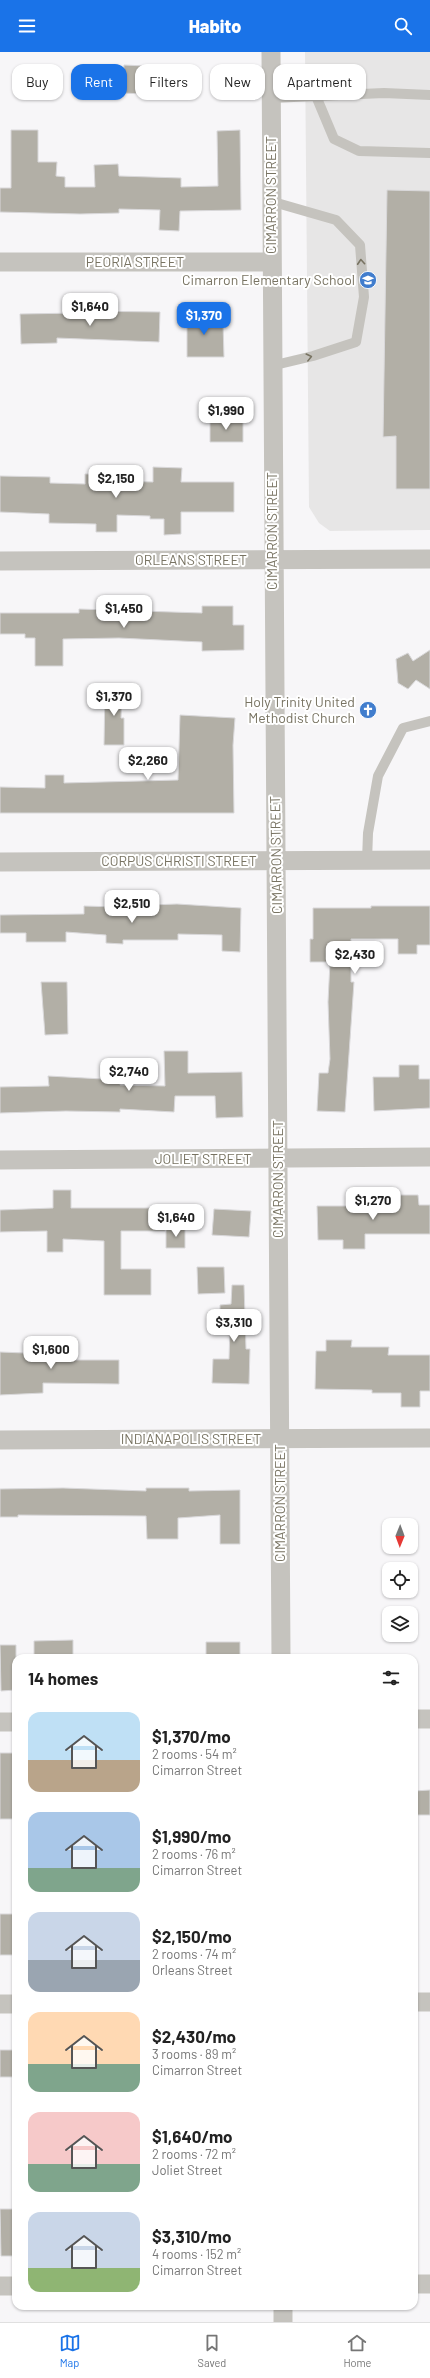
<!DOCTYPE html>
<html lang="en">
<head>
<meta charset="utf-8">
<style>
	:root { --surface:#fff; --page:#f6f6f6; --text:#222; --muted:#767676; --line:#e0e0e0; --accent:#1a73e8 }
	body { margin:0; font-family:Barlow,sans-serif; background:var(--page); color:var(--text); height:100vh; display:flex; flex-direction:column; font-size:15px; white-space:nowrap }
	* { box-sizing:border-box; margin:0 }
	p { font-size:13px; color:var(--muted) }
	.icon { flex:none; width:22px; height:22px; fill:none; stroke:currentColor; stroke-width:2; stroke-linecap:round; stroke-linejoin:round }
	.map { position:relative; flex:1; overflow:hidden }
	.side { position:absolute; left:12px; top:1602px; width:406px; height:656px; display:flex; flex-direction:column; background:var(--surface); border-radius:12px; box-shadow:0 1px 3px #0004 }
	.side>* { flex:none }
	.hud { position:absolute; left:12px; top:12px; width:406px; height:36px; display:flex; gap:8px }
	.needle { width:26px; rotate:181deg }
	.tools { position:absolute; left:382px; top:1466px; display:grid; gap:8px }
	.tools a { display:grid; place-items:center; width:36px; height:36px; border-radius:8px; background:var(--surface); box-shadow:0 1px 3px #0004; font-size:20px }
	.price { position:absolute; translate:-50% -34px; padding:0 9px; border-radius:8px; background:#fff; color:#222; font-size:13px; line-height:26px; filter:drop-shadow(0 1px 2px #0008) }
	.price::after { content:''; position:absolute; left:50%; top:24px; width:12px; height:9px; margin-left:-6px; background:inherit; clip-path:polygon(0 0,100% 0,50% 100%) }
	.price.active { background:var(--accent); color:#fff }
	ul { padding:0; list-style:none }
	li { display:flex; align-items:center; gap:12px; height:100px; padding:0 16px }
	li span { display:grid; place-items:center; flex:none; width:112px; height:80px; border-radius:12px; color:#555 }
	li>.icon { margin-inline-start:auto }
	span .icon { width:48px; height:48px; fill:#fffc; stroke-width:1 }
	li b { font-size:17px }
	h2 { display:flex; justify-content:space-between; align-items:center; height:48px; padding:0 16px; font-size:17px }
	.chip { padding:0 14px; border-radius:12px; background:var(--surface); box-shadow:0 1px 3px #0004; font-size:14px; line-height:36px }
	.chip.active { background:var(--accent); color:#fff }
	header { display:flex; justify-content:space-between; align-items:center; height:52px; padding:0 16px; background:var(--accent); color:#fff; font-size:18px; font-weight:800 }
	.tabs { display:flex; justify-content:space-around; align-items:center; height:56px; border-top:1px solid var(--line); background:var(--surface); font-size:11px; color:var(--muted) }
	.tabs a { display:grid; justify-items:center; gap:2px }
	.tabs .active { color:var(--accent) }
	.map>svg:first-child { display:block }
	.built { fill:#e7e6e6 }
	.building { fill:#b2afa6; stroke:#d9d8da }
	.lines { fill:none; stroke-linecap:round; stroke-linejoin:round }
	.lane { stroke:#c5c3be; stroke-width:10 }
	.street { stroke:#c5c3be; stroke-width:19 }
	.oneway { stroke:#787362 }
	.labels { text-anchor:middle; stroke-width:4; stroke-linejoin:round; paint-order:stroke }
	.street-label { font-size:14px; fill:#787362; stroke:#fff }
	.poi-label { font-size:14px; fill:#787362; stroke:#fff; text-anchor:end }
</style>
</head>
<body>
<header><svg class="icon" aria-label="menu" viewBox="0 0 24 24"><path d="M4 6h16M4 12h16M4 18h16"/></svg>Habito<svg class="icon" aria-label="search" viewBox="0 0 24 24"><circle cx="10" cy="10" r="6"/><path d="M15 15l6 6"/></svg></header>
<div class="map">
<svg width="430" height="2270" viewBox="0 0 430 2270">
	<rect width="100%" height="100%" fill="#f7f6f8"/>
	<path class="built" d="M305,0H430V478L330,479L319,471L309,455Z"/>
	<path class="building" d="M124,13L145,14L144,42L123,41Z
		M11,78H38V110H57L56,124L65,125V135H95L94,113L118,112L119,124L181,126V135L218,134L217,79L240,78L241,158L180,159L179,179L159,178L160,158L119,157V161L80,162L0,160V136H11Z
		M387,138L430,139V437H396V384L383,385Z
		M78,259L160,260L159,290L57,286V291L21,292L20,262L78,261Z
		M210,259V272H223L224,305H187V260Z
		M210,368H243V390H210Z
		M153,415L182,416L181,430H234V460H181V482L164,483V467H150V464L117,463V480H96V472L49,471V462L0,460V424L50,425V431L85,432V422H114V429L153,430Z
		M202,554H233V573H244V598L202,599V590L119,586L63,587V614H35V586H25V582H0V561H79V557L202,561Z
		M430,598V637L416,628L408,637L398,631L396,607L408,601L413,609Z
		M105,635L122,636L121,666H124V693H104Z
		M180,663L235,666L233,693L234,761H0V735L45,736V723H64V731L178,728Z
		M177,852L241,856L240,900L222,899V883L178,882V888H123V892L106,891V883L66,880V890H26V881H0V863L84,862V854L150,856V853Z
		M371,854H430V893H417V902H398V887H351V930H354L345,1060L317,1059L319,1021H328L330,1007L328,950L330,910H310V887H313V856H371Z
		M41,930H67L68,982L45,983Z
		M164,999H188V1021L242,1020L243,1065L216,1066L215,1044H175L174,1060L120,1057V1060L66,1059L0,1061V1035L49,1034L48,1024L121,1028L120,1033L165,1034Z
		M399,1013H419V1027H430V1056L374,1059L373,1025H399Z
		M53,1138H71V1156H166L165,1179H121V1217H151V1243H104V1189L63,1187V1200H47V1179L0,1180V1158L53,1156Z
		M393,1143H418L419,1153H430V1182H365V1197H343V1188H318L317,1154H393Z
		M214,1157L251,1159L249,1185L212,1183Z
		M166,1177H185V1196H166Z
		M197,1215H224L225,1241L198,1242Z
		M232,1233H244L246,1297H250L249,1332L212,1331L213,1307H229L230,1274H220V1253L231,1252Z
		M326,1288H352L351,1295H389L388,1303H430V1339H420V1355H401V1341H372V1338L315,1337L316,1299H326Z
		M25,1289H45V1297H70V1308H119V1332L43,1331V1341L0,1343V1300L25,1301Z
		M63,1436L146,1439V1436H189V1439L240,1438V1492H220V1463L178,1466V1487H147L146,1464L18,1463V1465H0V1437Z
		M73,1588V1606H34V1589Z
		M206,1590H240V1606H206Z
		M0,1593H16V1638L1,1639Z
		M0,1701H16V1767H0Z
		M430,1738V1763H414V1739Z
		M0,1862H16V1903H0Z
		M0,1998H16V2025H0Z
		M0,2157H16V2204H1Z"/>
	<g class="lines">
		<path class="lane" d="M316,44L334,87L359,99L430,101
			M271,46L384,41L430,43
			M270,149L336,168L360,193L364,245L356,290L313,304L271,314
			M367,809L368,781L378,724L403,676L430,669"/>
		<path class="street" d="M271,0L281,1606
			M0,210H270
			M0,509L430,507
			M0,810L430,808
			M0,1108L430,1105
			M0,1388L430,1386
			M414,1667H430
			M0,1670H16
			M414,1950H430
			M0,1952H16
			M414,2232H430
			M0,2234H16
			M283,2254V2270"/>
	</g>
	<defs><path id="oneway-chevron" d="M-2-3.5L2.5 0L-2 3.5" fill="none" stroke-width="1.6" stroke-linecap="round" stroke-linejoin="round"/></defs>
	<g class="oneway">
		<use href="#oneway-chevron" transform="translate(361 210) rotate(-94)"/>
		<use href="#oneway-chevron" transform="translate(309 305) rotate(-14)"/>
	</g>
	<defs>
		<symbol id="school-disc" viewBox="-11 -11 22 22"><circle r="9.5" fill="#417dcd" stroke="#fff"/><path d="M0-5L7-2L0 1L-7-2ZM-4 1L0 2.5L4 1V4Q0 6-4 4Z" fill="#fff"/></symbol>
		<symbol id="church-disc" viewBox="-11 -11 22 22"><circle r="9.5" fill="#417dcd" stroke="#fff"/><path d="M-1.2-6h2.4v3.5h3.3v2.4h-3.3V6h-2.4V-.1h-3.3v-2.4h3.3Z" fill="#fff"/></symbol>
	</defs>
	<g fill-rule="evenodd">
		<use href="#school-disc" x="358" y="218" width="20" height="20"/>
		<use href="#church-disc" x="358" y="648" width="20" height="20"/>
	</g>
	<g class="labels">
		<g class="street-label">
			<text transform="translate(271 143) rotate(-90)" y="5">CIMARRON STREET</text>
			<text x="135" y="215">PEORIA STREET</text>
			<text transform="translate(272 479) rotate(-90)" y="5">CIMARRON STREET</text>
			<text x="191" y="513">ORLEANS STREET</text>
			<text transform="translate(276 803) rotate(-91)" y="5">CIMARRON STREET</text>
			<text x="179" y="814">CORPUS CHRISTI STREET</text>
			<text x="203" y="1112">JOLIET STREET</text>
			<text transform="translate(278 1127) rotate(-90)" y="5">CIMARRON STREET</text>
			<text x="191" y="1392">INDIANAPOLIS STREET</text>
			<text transform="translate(280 1451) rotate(-90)" y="5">CIMARRON STREET</text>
		</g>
		<g class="poi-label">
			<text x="355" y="233">Cimarron Elementary School</text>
			<text x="355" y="655">Holy Trinity United<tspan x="355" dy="16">Methodist Church</tspan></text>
		</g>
	</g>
</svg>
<div class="tools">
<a><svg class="needle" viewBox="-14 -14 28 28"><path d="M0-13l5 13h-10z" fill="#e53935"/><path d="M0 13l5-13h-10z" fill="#767676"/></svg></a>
<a><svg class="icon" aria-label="locate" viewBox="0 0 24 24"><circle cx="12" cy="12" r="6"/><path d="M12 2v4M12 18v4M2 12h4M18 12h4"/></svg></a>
<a><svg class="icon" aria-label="layers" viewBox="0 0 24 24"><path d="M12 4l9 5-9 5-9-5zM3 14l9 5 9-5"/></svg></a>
</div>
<b class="price" style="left:90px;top:275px">$1,640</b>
<b class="price active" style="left:204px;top:284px">$1,370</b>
<b class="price" style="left:226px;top:379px">$1,990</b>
<b class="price" style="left:116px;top:447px">$2,150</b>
<b class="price" style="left:124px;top:577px">$1,450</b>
<b class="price" style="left:114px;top:665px">$1,370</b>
<b class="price" style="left:148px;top:729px">$2,260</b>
<b class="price" style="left:132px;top:872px">$2,510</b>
<b class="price" style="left:355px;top:923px">$2,430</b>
<b class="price" style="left:129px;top:1040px">$2,740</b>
<b class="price" style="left:373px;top:1169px">$1,270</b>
<b class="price" style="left:176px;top:1186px">$1,640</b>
<b class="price" style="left:234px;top:1291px">$3,310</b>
<b class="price" style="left:51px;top:1318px">$1,600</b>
<div class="hud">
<a class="chip">Buy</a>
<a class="chip active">Rent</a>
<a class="chip">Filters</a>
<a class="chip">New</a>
<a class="chip">Apartment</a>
</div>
<section class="side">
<h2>14 homes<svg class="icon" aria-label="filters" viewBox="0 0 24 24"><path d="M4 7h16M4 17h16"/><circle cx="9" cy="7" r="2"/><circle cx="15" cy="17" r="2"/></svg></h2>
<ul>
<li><span style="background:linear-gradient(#bfe0f5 60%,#b9a48a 0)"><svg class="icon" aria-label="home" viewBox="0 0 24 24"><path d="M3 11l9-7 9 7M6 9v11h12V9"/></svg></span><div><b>$1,370/mo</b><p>2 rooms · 54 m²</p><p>Cimarron Street</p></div></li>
<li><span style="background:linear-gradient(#a9c7e8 70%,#7fa58c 0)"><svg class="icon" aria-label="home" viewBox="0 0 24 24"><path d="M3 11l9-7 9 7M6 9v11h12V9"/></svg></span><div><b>$1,990/mo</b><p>2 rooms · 76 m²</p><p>Cimarron Street</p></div></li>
<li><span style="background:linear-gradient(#c9d6e8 60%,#9aa5b1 0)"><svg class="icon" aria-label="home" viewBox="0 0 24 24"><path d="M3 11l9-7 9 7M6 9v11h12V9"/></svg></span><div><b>$2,150/mo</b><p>2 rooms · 74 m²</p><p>Orleans Street</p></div></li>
<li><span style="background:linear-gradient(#ffd9b3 65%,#7fa58c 0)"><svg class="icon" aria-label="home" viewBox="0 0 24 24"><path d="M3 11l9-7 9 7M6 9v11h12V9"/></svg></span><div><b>$2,430/mo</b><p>3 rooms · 89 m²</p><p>Cimarron Street</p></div></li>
<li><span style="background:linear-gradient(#f6c9c9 65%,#7fa58c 0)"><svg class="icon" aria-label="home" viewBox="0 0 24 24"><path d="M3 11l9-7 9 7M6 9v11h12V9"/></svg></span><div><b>$1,640/mo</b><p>2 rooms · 72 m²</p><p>Joliet Street</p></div></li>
<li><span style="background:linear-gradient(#c9d6e8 70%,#8fb573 0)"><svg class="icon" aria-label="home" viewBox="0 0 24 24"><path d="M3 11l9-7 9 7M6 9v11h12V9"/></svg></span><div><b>$3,310/mo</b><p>4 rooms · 152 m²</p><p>Cimarron Street</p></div></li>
</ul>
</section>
</div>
<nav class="tabs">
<a class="active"><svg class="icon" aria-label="map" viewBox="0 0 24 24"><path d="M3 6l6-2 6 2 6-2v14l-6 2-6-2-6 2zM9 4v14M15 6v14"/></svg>Map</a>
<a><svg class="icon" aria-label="saved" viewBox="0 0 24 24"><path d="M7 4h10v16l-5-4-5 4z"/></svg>Saved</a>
<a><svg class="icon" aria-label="home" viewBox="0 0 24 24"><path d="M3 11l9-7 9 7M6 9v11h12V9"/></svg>Home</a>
</nav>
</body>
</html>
